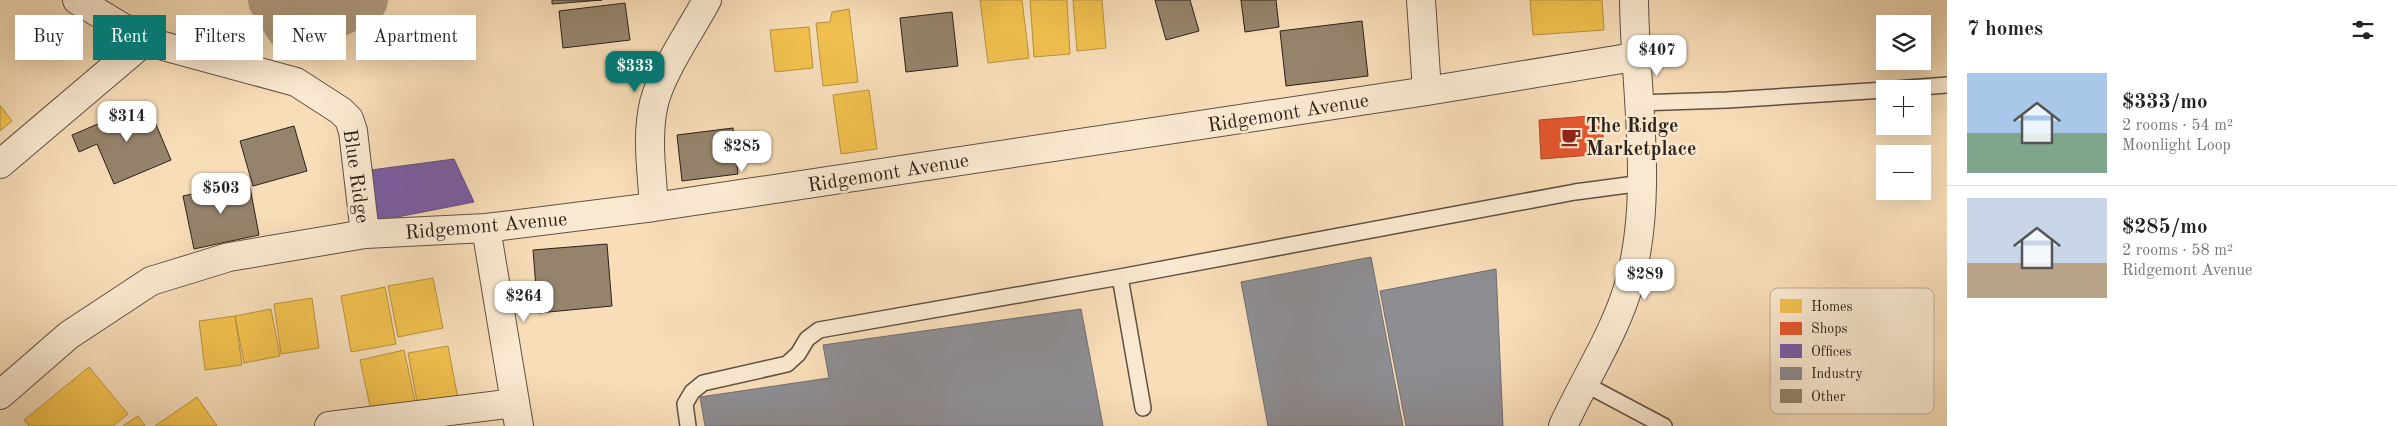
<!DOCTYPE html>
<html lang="en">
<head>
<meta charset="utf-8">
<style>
	:root { --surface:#fff; --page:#f6f6f6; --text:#222; --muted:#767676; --line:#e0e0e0; --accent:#0f766e }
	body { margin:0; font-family:"Old Standard TT",serif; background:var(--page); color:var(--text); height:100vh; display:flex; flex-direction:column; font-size:19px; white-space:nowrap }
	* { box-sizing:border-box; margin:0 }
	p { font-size:16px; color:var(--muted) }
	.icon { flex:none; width:28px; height:28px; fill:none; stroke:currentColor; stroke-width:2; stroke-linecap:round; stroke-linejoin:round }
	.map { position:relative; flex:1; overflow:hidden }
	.sheet { display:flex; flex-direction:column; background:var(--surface); width:450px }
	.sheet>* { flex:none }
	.hud { position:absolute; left:15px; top:15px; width:475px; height:45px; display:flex; gap:10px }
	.buttons { position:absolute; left:1876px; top:15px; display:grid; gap:10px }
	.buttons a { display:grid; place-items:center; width:55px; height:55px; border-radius:0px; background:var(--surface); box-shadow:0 5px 20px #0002; font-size:25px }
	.price { position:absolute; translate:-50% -42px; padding:0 11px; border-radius:10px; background:#fff; color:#222; font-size:16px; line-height:32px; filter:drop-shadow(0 1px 2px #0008) }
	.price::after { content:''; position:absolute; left:50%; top:30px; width:15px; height:11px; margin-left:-8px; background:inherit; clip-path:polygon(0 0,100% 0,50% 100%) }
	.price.selected { background:var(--accent); color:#fff }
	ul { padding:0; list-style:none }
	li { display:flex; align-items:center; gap:15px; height:125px; padding:0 20px }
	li+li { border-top:1px solid var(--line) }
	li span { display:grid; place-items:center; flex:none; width:140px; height:100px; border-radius:0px; color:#555 }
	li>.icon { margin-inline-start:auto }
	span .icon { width:60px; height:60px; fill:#fffc; stroke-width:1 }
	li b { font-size:21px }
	h2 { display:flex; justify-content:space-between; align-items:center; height:60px; padding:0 20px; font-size:21px }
	.pill { padding:0 18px; border-radius:0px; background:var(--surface); box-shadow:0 5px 20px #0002; font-size:18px; line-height:45px }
	.pill.selected { background:var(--accent); color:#fff }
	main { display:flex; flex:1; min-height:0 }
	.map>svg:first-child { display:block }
	.homes { fill:#f2c14e; stroke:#b7913e }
	.shops { fill:#e4572e; stroke:#ad4728 }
	.offices { fill:#7b5ea7; stroke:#634c7d }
	.industry { fill:#8d8d92; stroke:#706d6e }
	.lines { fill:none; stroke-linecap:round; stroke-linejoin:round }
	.river { stroke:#b29d82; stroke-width:50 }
	.building { fill:#96836c; stroke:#2c221a }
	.lane-casing { stroke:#5f5142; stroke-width:18 }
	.street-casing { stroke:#5f5142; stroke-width:30 }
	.lane { stroke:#fae9d1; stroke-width:15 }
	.street { stroke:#fae9d1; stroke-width:28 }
	.labels { text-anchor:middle; stroke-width:5; stroke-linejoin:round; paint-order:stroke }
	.street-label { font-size:20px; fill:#2c221a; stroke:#fae9d1 }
	.poi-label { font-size:20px; font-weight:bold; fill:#2c221a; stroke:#fae9d1; text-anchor:start }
	.key { fill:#fae9d1; stroke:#bcad9a; stroke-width:1 }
	.key-label { font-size:14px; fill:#2c221a }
</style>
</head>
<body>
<main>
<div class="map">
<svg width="1947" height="426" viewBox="0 0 1947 426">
	<rect width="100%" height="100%" fill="#f7ddb8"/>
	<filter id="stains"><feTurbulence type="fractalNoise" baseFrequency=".004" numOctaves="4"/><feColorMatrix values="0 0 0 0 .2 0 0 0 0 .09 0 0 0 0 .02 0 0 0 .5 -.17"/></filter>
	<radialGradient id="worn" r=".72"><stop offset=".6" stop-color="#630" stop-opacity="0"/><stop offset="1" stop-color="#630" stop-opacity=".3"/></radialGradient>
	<path class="homes" d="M980,0H1022L1029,58L988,63Z
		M1030,0H1067L1070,54L1034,57Z
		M1073,0H1102L1106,48L1077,51Z
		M1530,0H1602L1604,30L1533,35Z
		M849,9L858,82L823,86L816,23L830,22L832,12Z
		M809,27L813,68L775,72L770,30Z
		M869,90L877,149L841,154L833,95Z
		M0,105L12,121L0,131Z
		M433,278L443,328L398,337L388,286Z
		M385,287L396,344L351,352L341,296Z
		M312,298L319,348L281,354L274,304Z
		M271,309L280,356L244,363L235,316Z
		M235,316L242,365L205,370L199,321Z
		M448,346L458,399L418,407L408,353Z
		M404,350L416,406L372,416L360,360Z
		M89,367L128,414L113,426H29L24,420Z
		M197,397L217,426H155Z
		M138,416L145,426H123Z"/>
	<path class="shops" d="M1602,115L1604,154L1541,159L1539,120Z"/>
	<path class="offices" d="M454,159L474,202L377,221L371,170Z"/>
	<path class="industry" d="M1371,257L1403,426H1268L1241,282Z
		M1496,269L1503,426H1406L1380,291Z
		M1081,309L1103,426H705L700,397L829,378L823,345Z"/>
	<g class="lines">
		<path class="river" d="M273,0L294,32L363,0"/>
	</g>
	<path class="building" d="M552,0H602L552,4Z
		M1155,0H1190L1199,31L1166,40Z
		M1241,0H1276L1279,27L1245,32Z
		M625,3L630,40L563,48L559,11Z
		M952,12L958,66L906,72L900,18Z
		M1362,21L1368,76L1286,86L1280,31Z
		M147,103L171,160L114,184L97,144L79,152L72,135Z
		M294,126L307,171L253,186L240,141Z
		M733,128L738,174L682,181L677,135Z
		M249,182L259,235L194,249L183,196Z
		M607,244L612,306L538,313L533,250Z"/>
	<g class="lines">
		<defs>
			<path id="lane" d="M1896,89L1947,85
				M1637,103L1727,100L1885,90
				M1120,277L1143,408
				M1583,383L1664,426
				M688,426L685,404L692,392L703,383L787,364L798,354L807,339L819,330L1120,277L1575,192L1643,183"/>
			<path id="street" d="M77,0L145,41L296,82L341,111L349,119L353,131L365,234
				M1421,0L1427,91
				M0,164L145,41
				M654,207C652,173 646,137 654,103C662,71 691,30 707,0
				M486,228L519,426
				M0,395L69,335L151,281L229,257L365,234L486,228L654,207L1427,91L1634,57
				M329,426L515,403
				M1563,426C1585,378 1616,332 1630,281C1654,192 1635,92 1634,0"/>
		</defs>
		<use href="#lane" class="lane-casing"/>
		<use href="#street" class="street-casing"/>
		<use href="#lane" class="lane"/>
		<use href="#street" class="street"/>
	</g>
	<defs>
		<symbol id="cafe-bare" viewBox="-9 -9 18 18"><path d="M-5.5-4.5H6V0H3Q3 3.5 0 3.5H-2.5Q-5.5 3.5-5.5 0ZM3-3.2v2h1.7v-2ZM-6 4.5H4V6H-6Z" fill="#8f2418" stroke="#fae9d1" stroke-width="2.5" paint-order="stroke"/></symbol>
	</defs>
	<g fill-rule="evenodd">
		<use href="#cafe-bare" x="1557" y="123" width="28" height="28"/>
	</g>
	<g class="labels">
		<g class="street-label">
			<text transform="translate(1288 112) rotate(-9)" y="7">Ridgemont Avenue</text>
			<text transform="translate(888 172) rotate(-9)" y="7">Ridgemont Avenue</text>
			<text transform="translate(357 176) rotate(82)" y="7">Blue Ridge</text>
			<text transform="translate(486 225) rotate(-5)" y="7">Ridgemont Avenue</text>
		</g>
		<g class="poi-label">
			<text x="1586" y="132">The Ridge<tspan x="1586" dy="23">Marketplace</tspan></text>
		</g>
	</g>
	<rect x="1770" y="288" width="164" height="126" rx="8" class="key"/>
	<rect x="1780" y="299" width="22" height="14" fill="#f2c14e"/>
	<rect x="1780" y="322" width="22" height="13" fill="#e4572e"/>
	<rect x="1780" y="344" width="22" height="14" fill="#7b5ea7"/>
	<rect x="1780" y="367" width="22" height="13" fill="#8d8d92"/>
	<rect x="1780" y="389" width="22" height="14" fill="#96836c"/>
	<g class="key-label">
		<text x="1811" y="311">Homes</text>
		<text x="1811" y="333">Shops</text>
		<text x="1811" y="356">Offices</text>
		<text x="1811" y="378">Industry</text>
		<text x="1811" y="401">Other</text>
	</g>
	<rect width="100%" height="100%" filter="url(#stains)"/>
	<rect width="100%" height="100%" fill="url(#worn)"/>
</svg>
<div class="buttons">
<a><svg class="icon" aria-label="layers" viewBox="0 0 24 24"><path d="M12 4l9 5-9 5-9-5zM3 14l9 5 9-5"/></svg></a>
<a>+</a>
<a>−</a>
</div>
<b class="price" style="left:1657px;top:77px">$407</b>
<b class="price selected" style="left:635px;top:93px">$333</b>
<b class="price" style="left:127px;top:143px">$314</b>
<b class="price" style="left:742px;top:173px">$285</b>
<b class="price" style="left:221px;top:215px">$503</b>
<b class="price" style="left:1645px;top:301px">$289</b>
<b class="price" style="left:524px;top:323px">$264</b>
<div class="hud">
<a class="pill">Buy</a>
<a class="pill selected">Rent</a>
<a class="pill">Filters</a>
<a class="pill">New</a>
<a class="pill">Apartment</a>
</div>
</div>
<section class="sheet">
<h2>7 homes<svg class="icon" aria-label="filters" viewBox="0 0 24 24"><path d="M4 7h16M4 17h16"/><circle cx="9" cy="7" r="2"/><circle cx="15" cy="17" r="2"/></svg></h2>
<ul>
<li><span style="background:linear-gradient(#a9c7e8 60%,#7fa58c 0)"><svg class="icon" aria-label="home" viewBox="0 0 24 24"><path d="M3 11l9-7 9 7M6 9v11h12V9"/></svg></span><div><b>$333/mo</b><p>2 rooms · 54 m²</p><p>Moonlight Loop</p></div></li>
<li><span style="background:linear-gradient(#c9d6e8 65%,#b9a48a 0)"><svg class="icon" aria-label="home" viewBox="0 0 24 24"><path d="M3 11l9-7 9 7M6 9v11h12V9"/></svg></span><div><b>$285/mo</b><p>2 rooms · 58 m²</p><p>Ridgemont Avenue</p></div></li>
</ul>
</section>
</main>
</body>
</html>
